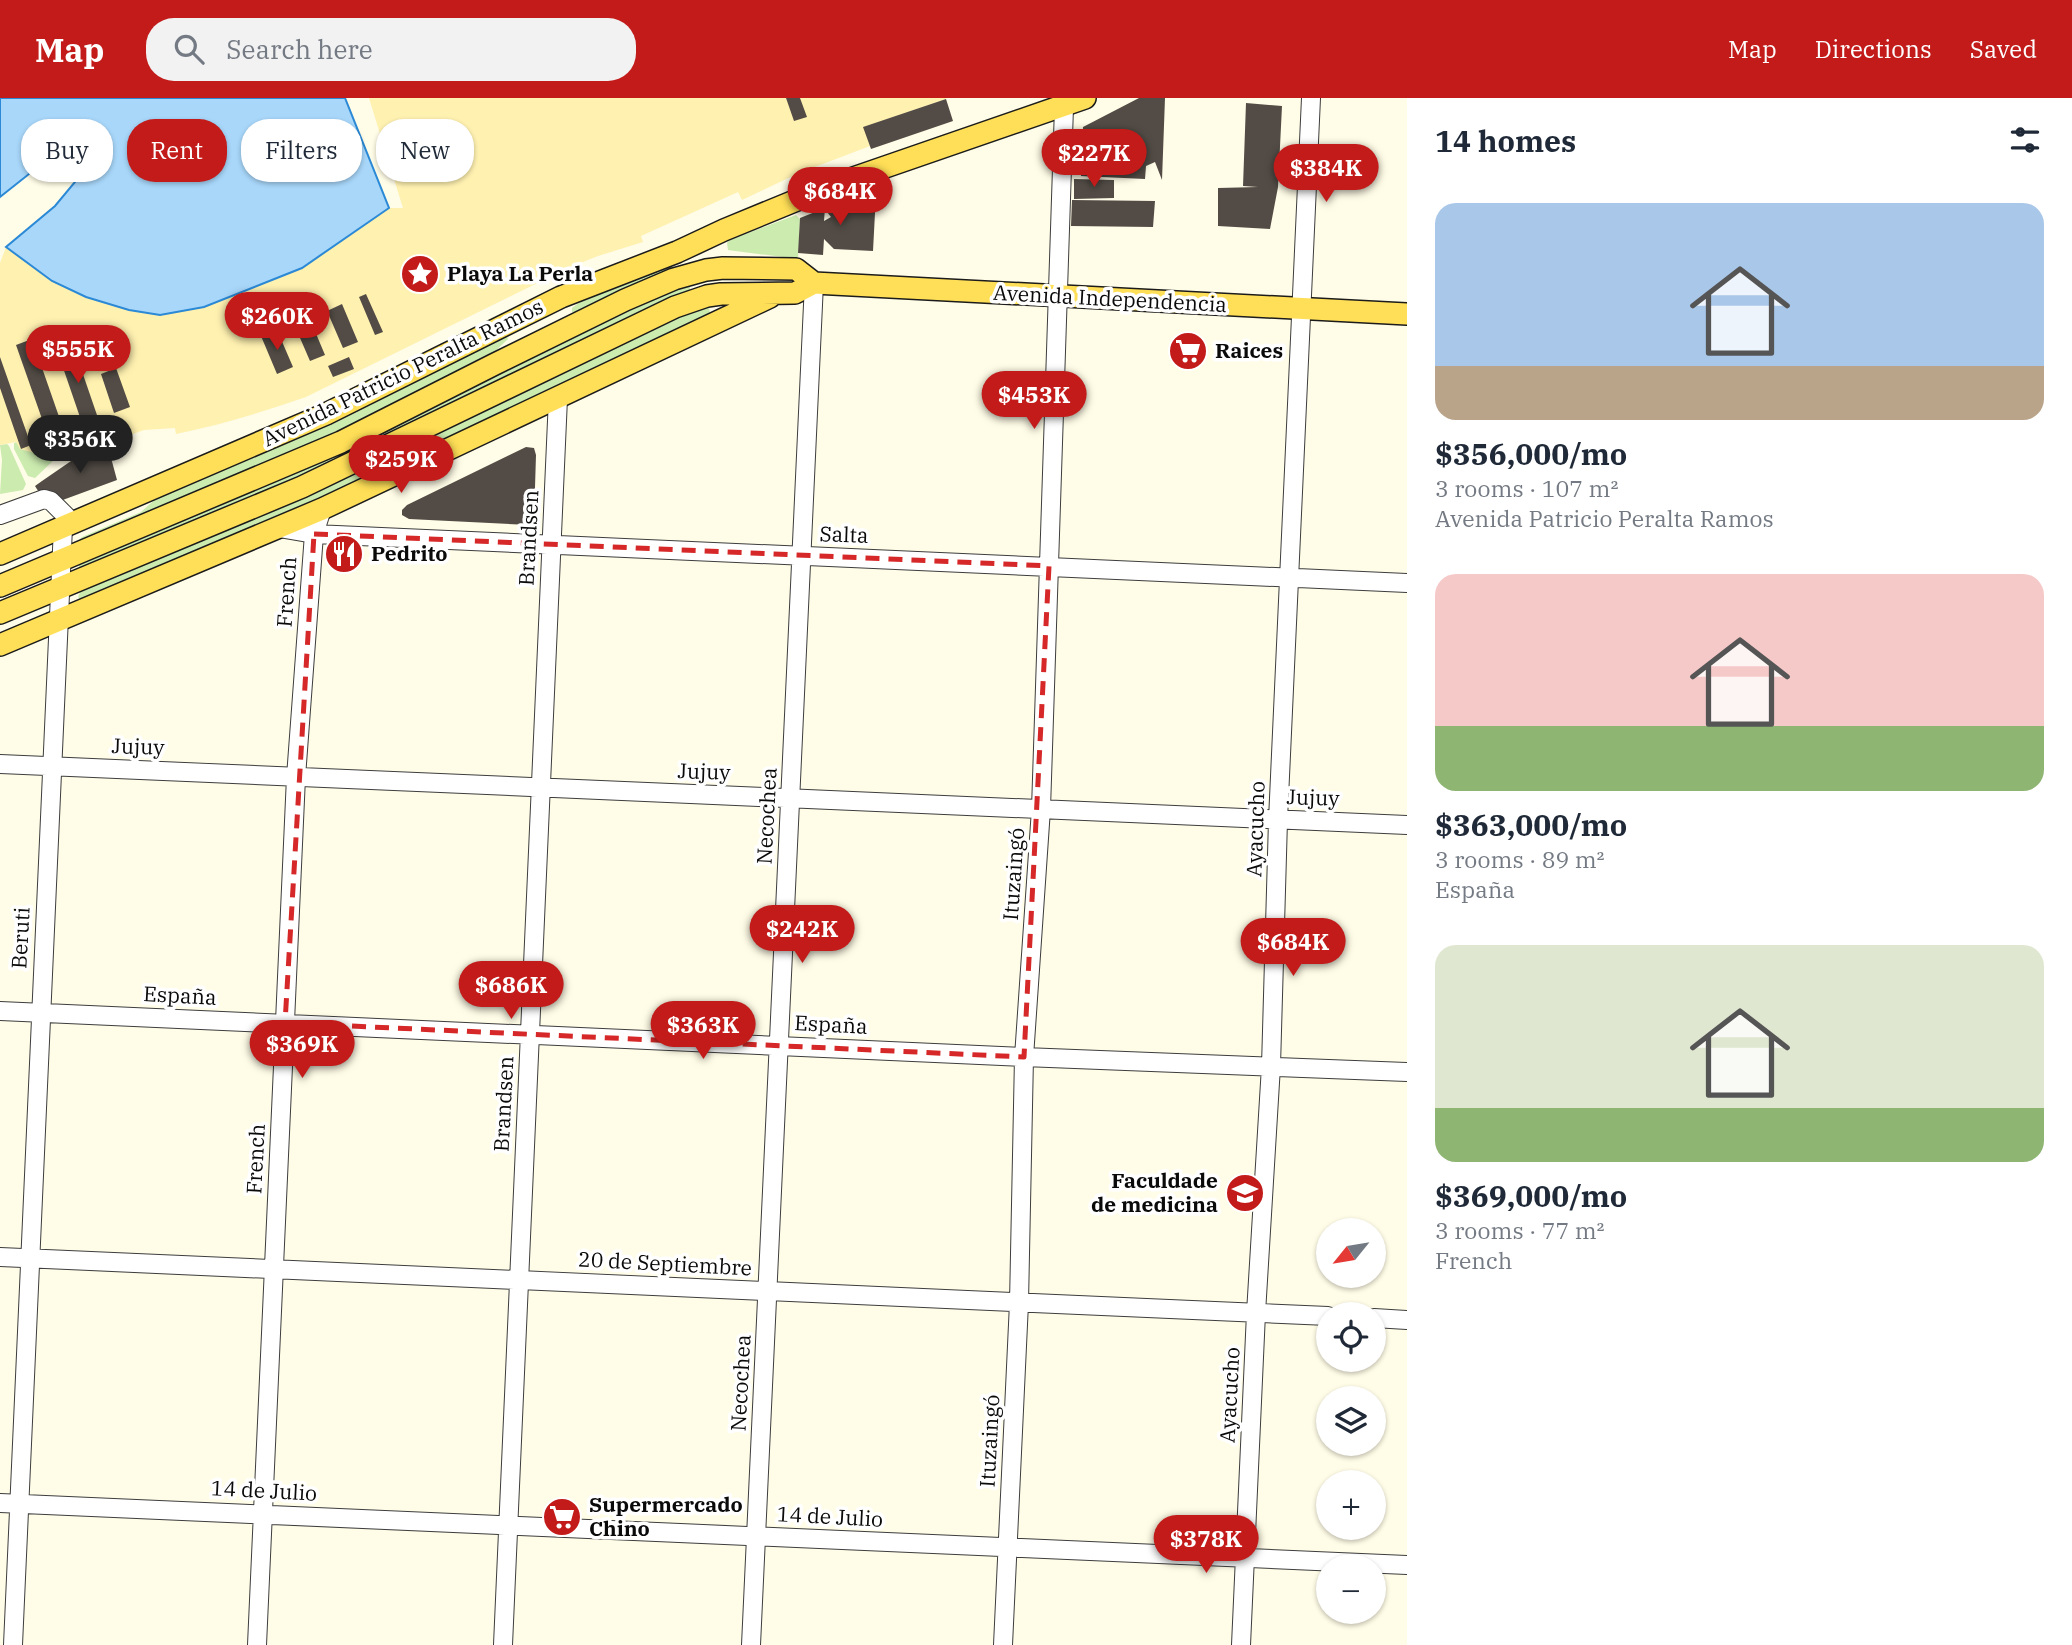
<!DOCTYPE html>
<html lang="en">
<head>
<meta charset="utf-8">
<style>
	:root { --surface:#fff; --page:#f2f2f3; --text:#1f2937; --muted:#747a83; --accent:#c21b1a }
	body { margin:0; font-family:"IBM Plex Serif",serif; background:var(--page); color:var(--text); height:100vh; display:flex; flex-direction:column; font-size:26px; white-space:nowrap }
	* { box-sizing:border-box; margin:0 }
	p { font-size:23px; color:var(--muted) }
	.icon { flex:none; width:38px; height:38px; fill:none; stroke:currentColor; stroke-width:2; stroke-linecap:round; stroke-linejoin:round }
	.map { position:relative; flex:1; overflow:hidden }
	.panel { display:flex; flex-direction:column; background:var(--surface); width:665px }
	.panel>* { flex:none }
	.top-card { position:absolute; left:21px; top:21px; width:665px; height:63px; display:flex; gap:14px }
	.needle { width:46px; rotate:240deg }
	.tools { position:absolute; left:1316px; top:1120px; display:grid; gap:14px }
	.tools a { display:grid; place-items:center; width:70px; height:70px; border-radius:50%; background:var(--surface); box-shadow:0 2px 5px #0004; font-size:35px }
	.price { position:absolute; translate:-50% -60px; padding:0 16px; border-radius:24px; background:var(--accent); color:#fff; font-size:23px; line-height:46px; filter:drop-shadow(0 2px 4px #0008) }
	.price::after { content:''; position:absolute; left:50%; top:42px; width:21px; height:16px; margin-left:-10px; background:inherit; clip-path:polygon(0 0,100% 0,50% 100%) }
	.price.active { background:#222; color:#fff }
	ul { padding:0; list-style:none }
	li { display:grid; align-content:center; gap:14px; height:371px; padding:0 28px }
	li span { display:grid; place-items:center; height:217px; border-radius:21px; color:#555 }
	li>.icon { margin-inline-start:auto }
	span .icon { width:126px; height:126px; fill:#fffc; stroke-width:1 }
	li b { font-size:30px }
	h2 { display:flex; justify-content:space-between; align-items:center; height:84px; padding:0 28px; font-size:30px }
	.chip { padding:0 24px; border-radius:28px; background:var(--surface); box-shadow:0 2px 5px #0004; font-size:24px; line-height:63px }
	.chip.active { background:var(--accent); color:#fff }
	header { display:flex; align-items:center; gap:42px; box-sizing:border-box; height:98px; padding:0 35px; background:var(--accent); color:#fff }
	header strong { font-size:33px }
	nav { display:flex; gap:38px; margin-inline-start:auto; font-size:24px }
	.search { width:490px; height:63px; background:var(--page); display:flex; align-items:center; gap:18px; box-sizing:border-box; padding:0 24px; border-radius:28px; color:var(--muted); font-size:26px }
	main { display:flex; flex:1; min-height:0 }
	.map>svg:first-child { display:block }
	.green { fill:#cbebaf }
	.sand { fill:#fff1b0 }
	.water { fill:#a8d7fa; stroke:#2b89d6; stroke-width:2 }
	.building { fill:#534c46 }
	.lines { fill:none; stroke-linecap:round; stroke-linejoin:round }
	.minor-casing { stroke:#3d3d3d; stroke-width:20 }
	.major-casing { stroke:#1b1b1b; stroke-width:24 }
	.minor { stroke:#fff; stroke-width:18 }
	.major { stroke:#ffdf57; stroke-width:21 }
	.marked { fill:none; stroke:#d62828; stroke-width:5; stroke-dasharray:14 9; stroke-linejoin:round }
	.labels { text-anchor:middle; stroke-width:7; stroke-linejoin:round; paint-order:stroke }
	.poi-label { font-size:21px; font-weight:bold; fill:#0a0a0a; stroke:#fff; text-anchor:start }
	.street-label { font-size:21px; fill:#0a0a0a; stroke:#fff }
</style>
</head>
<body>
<header>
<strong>Map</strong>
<div class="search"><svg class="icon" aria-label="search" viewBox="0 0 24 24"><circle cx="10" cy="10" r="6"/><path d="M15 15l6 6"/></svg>Search here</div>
<nav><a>Map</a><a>Directions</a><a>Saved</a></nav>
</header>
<main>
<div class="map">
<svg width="1407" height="1547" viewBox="0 0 1407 1547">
	<rect width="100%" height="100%" fill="#fffce7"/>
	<path class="green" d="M796,117L800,121L798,161L728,152L727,145L729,142Z
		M671,169L673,171L577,215L572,214V210C600,188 637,179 671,169Z
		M686,188L690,189V193L627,220L348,358L303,379L80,470L79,469V465L624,213L672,192Z
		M709,208L710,216L708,219L314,407L81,503L78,499L81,492L678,217Z
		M506,236L508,241L490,258L334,337L81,444L80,441L82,439L141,414L160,397Z
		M17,344L49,360L55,361L35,380L28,378L14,351V345Z
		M7,346L9,348L26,386L23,392L0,396L2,362L0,347Z"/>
	<path class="sand" d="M369,0H946V1L864,29L870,48L799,75L742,102L738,94L641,138L643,144L598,158L570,169L306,299C263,314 221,327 176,336L175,330L144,332L80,355L76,351L55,361L20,351L16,344L0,347V165L6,149L52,183L86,199L129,212L302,170L389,110H403Z"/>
	<path class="water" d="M0,0H345L389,110L302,170L204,209L160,217L129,212L86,199L52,183L6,149L55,108L80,78L79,68L67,58L34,72L0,99Z"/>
	<path class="building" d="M786,0H800L807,19L794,23Z
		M1139,0H1165L1162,82L1155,64L1146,68L1145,81L1081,78L1083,29Z
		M946,1L953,23L871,51L863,29Z
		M1246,5L1282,8L1278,89L1270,131L1218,128V90L1258,89L1243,88Z
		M1074,81L1114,82V100L1074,101Z
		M876,96L873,153L834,151L824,141L823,157L798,155L800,120L825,110L824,123L831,119L827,114L828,111L832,108L838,109L839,103L852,99L856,103Z
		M1072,102L1155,103L1153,129L1071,128Z
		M366,196L383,234L375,237L359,199Z
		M342,206L358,244L343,250L327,213Z
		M309,219L325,257L310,263L294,226Z
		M277,232L293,269L277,276L261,238Z
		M32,241L64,333L48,338L16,247Z
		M74,250L98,320L82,325L58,255Z
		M0,259L31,347L21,351L0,290Z
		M349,259L354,271L333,279L328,268Z
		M116,270L130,309L114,315L101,276Z
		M107,345L117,382L60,403L40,396L35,388L42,383L74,361Z
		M526,349L534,350L536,357L534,422L529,427L409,421L402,417V412L407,407Z"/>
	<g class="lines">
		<defs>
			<path id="minor" d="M0,417L44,401L51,403L73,425
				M279,430L314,436L1407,485
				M0,666L1407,727
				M0,913L1024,959L1407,974
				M0,1159L1328,1218
				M1374,1220L1407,1222
				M0,1405L1407,1467
				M13,1547L63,429
				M257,1547L296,679L314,436L322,411
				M503,1547L558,300
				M751,1547L814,185
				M1003,1547L1019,1205L1024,959L1041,711L1064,9
				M1241,1547L1256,1215L1271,968L1278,722L1311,0"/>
			<path id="major" d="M814,185L1407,216
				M0,456L326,316L561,199L677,154L724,132L836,86L1085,0
				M0,488L341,344L495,266L625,202L674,181L706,172L723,170L796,171L814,185
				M0,515L302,389L675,209L707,198L721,196L795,195L814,185
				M0,547L322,411L770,199"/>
		</defs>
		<use href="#minor" class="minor-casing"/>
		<use href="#major" class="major-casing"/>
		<use href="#minor" class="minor"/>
		<use href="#major" class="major"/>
	</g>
	<path class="marked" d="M314,436L1049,468L1024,959L285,925Z"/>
	<defs>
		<symbol id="sight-disc" viewBox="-11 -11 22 22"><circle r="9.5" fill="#c21b1a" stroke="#fff"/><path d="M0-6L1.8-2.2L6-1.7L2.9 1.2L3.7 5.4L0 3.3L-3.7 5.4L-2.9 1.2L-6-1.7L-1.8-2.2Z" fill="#fff"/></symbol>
		<symbol id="supermarket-disc" viewBox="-11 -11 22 22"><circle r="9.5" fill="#c21b1a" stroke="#fff"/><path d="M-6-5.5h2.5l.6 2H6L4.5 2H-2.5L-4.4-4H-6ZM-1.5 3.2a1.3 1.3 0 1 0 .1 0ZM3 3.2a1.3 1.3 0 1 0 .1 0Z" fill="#fff"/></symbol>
		<symbol id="restaurant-disc" viewBox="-11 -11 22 22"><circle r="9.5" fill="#c21b1a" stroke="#fff"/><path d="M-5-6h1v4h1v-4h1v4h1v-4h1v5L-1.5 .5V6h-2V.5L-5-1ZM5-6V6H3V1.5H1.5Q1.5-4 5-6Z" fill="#fff"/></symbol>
		<symbol id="university-disc" viewBox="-11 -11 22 22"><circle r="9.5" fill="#c21b1a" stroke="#fff"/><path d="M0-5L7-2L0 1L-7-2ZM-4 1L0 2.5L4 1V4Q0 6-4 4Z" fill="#fff"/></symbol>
	</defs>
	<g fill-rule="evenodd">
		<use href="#sight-disc" x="398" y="154" width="44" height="44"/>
		<use href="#supermarket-disc" x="1166" y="231" width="44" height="44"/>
		<use href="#restaurant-disc" x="322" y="434" width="44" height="44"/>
		<use href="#university-disc" x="1223" y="1073" width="44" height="44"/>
		<use href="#supermarket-disc" x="540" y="1397" width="44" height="44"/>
	</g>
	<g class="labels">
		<g class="poi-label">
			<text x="447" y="183">Playa La Perla</text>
			<text x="1215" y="260">Raices</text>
			<text x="371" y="463">Pedrito</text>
			<text x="1218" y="1090" text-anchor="end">Faculdade<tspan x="1218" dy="24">de medicina</tspan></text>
			<text x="589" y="1414">Supermercado<tspan x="589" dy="24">Chino</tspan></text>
		</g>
		<g class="street-label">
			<text transform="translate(1110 201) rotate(3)" y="7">Avenida Independencia</text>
			<text transform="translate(403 275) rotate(-26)" y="7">Avenida Patricio Peralta Ramos</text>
			<text transform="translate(844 437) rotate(2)" y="7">Salta</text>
			<text transform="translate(529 440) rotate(-87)" y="7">Brandsen</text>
			<text transform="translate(287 494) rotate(-86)" y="7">French</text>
			<text transform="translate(138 649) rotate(2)" y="7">Jujuy</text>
			<text transform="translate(704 674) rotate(2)" y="7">Jujuy</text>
			<text transform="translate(1313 700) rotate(2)" y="7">Jujuy</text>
			<text transform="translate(767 718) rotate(-87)" y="7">Necochea</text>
			<text transform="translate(1256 731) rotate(-88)" y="7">Ayacucho</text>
			<text transform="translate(1014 776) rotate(-86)" y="7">Ituzaingó</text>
			<text transform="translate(21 840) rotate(-87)" y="7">Beruti</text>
			<text transform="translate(180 898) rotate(3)" y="7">España</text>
			<text transform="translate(831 927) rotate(3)" y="7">España</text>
			<text transform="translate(504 1006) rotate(-87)" y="7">Brandsen</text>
			<text transform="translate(256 1061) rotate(-87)" y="7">French</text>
			<text transform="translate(665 1166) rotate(3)" y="7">20 de Septiembre</text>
			<text transform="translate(741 1285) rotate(-87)" y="7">Necochea</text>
			<text transform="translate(1230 1297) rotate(-87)" y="7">Ayacucho</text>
			<text transform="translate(990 1343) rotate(-87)" y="7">Ituzaingó</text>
			<text transform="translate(264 1393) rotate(3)" y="7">14 de Julio</text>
			<text transform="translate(830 1419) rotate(3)" y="7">14 de Julio</text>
		</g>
	</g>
</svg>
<div class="tools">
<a><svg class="needle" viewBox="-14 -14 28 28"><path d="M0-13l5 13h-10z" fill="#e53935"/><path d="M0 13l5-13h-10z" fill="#747a83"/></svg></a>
<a><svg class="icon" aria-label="locate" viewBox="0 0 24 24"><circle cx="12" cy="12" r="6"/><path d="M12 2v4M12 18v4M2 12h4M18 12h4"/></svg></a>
<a><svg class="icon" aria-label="layers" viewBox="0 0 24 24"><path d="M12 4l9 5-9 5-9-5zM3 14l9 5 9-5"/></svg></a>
<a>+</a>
<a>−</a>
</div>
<b class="price" style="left:1094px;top:91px">$227K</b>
<b class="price" style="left:1326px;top:106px">$384K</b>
<b class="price" style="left:840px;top:129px">$684K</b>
<b class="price" style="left:277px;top:254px">$260K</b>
<b class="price" style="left:78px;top:287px">$555K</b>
<b class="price" style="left:1034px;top:333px">$453K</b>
<b class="price active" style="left:80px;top:377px">$356K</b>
<b class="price" style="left:401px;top:397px">$259K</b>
<b class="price" style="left:802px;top:867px">$242K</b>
<b class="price" style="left:1293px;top:880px">$684K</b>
<b class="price" style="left:511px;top:923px">$686K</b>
<b class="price" style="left:703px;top:963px">$363K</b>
<b class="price" style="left:302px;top:982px">$369K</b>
<b class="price" style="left:1206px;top:1477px">$378K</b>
<div class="top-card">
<a class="chip">Buy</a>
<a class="chip active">Rent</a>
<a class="chip">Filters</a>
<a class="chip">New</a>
</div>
</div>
<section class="panel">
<h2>14 homes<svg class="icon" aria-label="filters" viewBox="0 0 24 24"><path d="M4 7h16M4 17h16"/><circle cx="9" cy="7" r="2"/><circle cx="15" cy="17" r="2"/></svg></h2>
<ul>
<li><span style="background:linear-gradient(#a9c7e8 75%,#b9a48a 0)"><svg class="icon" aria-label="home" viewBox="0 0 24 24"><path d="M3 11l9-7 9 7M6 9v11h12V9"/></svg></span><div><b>$356,000/mo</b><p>3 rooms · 107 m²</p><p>Avenida Patricio Peralta Ramos</p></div></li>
<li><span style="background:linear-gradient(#f6c9c9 70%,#8fb573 0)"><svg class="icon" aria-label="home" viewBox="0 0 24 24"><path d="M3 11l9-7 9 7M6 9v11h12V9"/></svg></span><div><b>$363,000/mo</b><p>3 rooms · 89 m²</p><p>España</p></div></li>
<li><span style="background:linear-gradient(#dfe7d0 75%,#8fb573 0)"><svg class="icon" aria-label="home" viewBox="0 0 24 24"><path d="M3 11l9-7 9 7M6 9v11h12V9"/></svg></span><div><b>$369,000/mo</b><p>3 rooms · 77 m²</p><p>French</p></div></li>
</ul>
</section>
</main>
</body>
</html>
